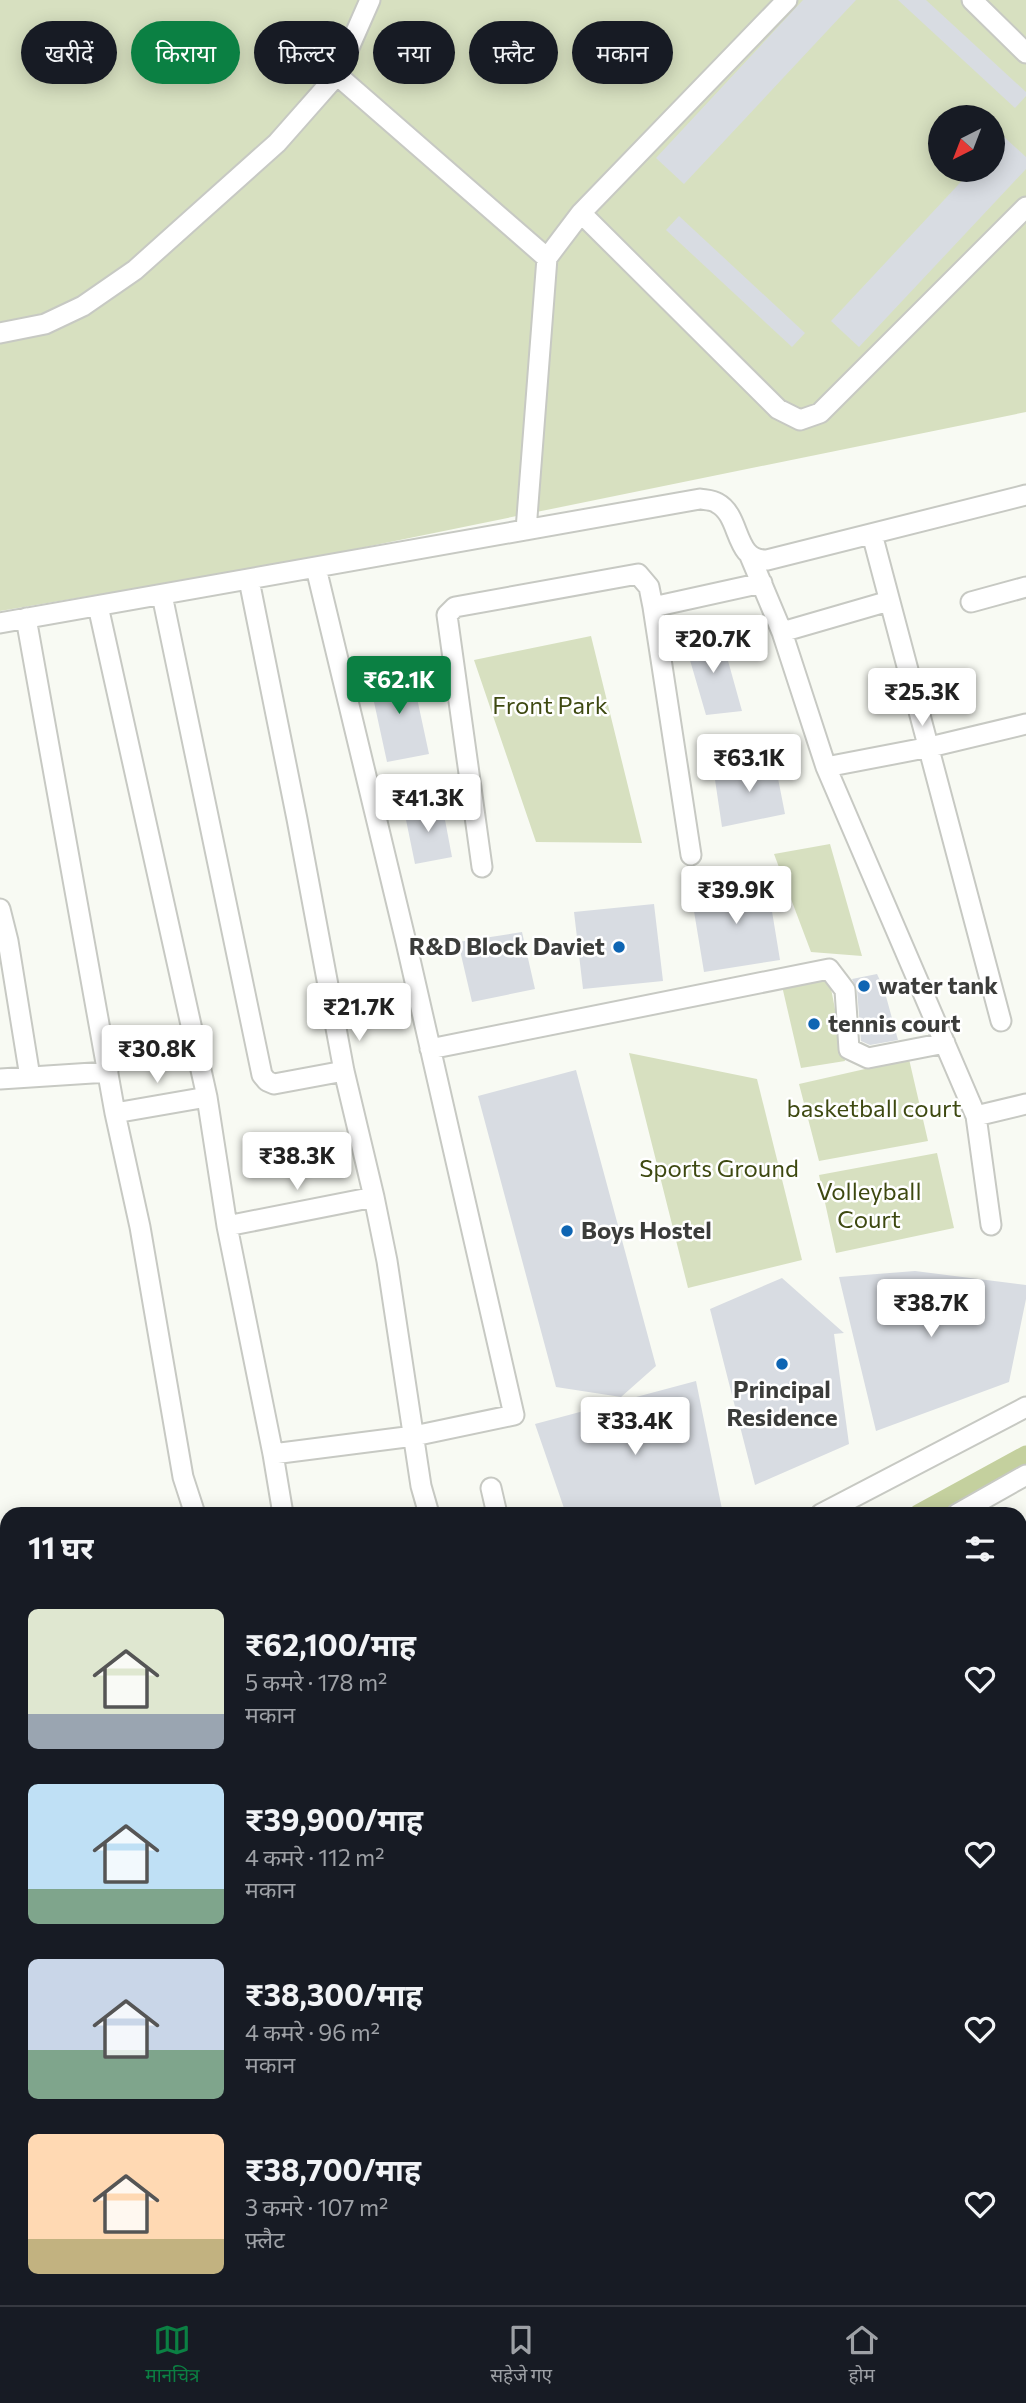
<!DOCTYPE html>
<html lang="hi">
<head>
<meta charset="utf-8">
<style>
	:root { --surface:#171b24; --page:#20242c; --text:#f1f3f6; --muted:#9ea1a6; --line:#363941; --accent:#0b8043 }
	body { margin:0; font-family:Commissioner,"Noto Sans Devanagari",sans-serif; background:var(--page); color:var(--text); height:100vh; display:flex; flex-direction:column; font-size:26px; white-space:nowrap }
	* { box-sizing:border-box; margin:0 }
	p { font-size:23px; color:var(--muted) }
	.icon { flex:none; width:38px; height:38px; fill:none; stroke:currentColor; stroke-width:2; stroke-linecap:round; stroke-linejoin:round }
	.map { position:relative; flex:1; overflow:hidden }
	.side { position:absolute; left:0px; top:1507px; width:1027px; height:800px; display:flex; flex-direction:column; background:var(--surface); border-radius:21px 21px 0 0; box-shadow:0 4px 18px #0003 }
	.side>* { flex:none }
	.guide { position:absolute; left:21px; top:21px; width:985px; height:63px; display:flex; gap:14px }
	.needle { width:46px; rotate:222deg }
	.fabs { position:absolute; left:928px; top:105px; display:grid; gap:14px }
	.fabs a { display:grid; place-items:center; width:77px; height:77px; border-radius:50%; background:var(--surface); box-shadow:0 4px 18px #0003; font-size:35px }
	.price { position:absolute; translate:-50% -60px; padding:0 16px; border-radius:7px; background:#fff; color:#222; font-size:23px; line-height:46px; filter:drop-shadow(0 2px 4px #0008) }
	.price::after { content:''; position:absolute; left:50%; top:42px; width:21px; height:16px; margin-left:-10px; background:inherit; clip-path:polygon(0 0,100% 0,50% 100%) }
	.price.selected { background:var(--accent); color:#fff }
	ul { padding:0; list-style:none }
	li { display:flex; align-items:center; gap:21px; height:175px; padding:0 28px }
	li span { display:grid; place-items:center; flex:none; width:196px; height:140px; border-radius:10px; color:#555 }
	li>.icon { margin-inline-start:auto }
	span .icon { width:84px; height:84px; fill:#fffc; stroke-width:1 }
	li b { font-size:30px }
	h2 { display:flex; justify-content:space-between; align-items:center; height:84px; padding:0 28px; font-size:30px }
	.tag { padding:0 24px; border-radius:32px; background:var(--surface); box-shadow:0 4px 18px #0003; font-size:24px; line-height:63px }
	.tag.selected { background:var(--accent); color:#fff }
	.menu { display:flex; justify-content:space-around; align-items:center; height:98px; border-top:2px solid var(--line); background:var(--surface); font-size:19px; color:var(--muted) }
	.menu a { display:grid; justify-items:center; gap:4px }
	.menu .selected { color:var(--accent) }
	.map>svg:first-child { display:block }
	.green { fill:#d7e0c0; fill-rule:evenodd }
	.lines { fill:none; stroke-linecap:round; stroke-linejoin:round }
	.canal { stroke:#c4d09e; stroke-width:19 }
	.building { fill:#d8dce2 }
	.minor-casing { stroke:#c7c9c3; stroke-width:23 }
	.minor { stroke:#fff; stroke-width:19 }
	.rail { stroke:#9fa19c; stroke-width:5 }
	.poi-dot { fill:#0e65b3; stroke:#fff; stroke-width:2.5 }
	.labels { text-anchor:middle; stroke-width:5; stroke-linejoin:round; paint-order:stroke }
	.park-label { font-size:24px; fill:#3e4911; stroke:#fff }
	.poi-label { font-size:24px; font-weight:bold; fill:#3c3d3b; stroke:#fff; text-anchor:start }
</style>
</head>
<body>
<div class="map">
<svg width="1026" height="2305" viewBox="0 0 1026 2305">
	<rect width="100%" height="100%" fill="#f8faf3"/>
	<path class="green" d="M0,0H1026V412L292,562L0,611ZM940,117H992V170H940Z
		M591,636L642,843L536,842L474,660Z
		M830,844L862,956L811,952L774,854Z
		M829,978L845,1061L801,1068L782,986Z
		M629,1053L757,1079L802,1260L688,1288Z
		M909,1059L928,1141L819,1161L799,1084Z
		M937,1153L954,1228L836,1253L819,1175Z"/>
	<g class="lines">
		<path class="canal" d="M918,1514L1026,1455
			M0,1976L7,1973"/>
	</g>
	<path class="building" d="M803,0H856L684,184L656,158Z
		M898,0H926L1026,92V96L1015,108Z
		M1003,136L1026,157V169L859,347L831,321L972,170H992V148Z
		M679,216L805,333L792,347L666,230Z
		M720,632L742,711L706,715L685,643Z
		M411,670L429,754L387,762L369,679Z
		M775,763L785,814L722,827L714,773Z
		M442,804L452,857L415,864L404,810Z
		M767,881L780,960L704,972L691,893Z
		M654,904L663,981L583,989L574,912Z
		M522,932L535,989L472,1002L458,942Z
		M877,974L884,989L898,1040L870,1045L861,1041L857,989L852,979Z
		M576,1070L656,1366L621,1397L556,1387L478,1096Z
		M915,1271L1026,1285V1299L1009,1382L876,1431L839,1277Z
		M782,1278L844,1333L834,1334L849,1444L755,1485L710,1309Z
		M696,1381L723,1514H566L535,1424Z"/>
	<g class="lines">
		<defs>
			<path id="minor" d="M972,0L1026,53
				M337,75L547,258
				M581,213L778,409L800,420L820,413L1026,207
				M0,333L45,324L83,306L135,270L277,143L337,75L370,0
				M526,530L547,258L581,213L787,0
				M872,534L1001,1021
				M750,556L782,632L826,767L976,1116L991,1225
				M249,580L297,819L344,1071L374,1197L387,1261L421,1486L429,1514
				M162,595L262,1075L267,1081L274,1084L344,1071
				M971,602L1026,587
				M98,606L207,1097L227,1226L273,1454L283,1514
				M26,618L115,1113L140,1227L183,1477L195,1514
				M0,623L700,499C706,500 713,500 717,503C742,516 733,561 767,560L1026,495
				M782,632L889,601
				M826,767L930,747L1026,724
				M691,855L653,607L762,583
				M482,867L447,615L455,607L638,574L649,587L653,607
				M0,909L8,941L30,1077
				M430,1049L829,969L845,990L849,1049L868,1058L945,1043
				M0,1079L108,1072
				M115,1113L207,1097
				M976,1116L1026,1104
				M227,1226L374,1197
				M273,1454L414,1436L514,1415L406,942L316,568
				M491,1488L497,1514
				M821,1514L1026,1407
				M957,1514L1026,1475
				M1020,1600L1026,1599
				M1020,1919L1026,1918
				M0,2008L7,2005
				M1020,2029L1026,2028
				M0,2124L7,2129
				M0,2193H7
				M1020,2244L1026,2243
				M816,2300V2305
				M907,2300V2305
				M1007,2300L1008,2305
				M0,2301L35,2305
				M251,2305L252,2300
				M529,2305L530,2300"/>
		</defs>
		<use href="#minor" class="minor-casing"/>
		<use href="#minor" class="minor"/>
		<path class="rail" d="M0,1589L7,1597
			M639,2300L644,2305"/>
	</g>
	<g class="poi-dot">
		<circle cx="619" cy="947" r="7"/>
		<circle cx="864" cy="986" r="7"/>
		<circle cx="814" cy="1024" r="7"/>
		<circle cx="567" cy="1231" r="7"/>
		<circle cx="782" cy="1364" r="7"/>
	</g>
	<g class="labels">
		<g class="park-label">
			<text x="550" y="714">Front Park</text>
			<text x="874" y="1117">basketball court</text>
			<text x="719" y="1177">Sports Ground</text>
			<text x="869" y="1200">Volleyball<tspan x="869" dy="28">Court</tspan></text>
		</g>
		<g class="poi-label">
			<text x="605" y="955" text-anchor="end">R&amp;D Block Daviet</text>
			<text x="878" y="994">water tank</text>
			<text x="828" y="1032">tennis court</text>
			<text x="581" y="1239">Boys Hostel</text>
			<text x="782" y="1398" text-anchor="middle">Principal<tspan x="782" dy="28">Residence</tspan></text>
		</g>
	</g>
</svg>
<div class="fabs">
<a><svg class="needle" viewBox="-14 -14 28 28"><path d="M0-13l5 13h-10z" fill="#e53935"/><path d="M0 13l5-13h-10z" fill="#9ea1a6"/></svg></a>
</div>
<b class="price" style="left:713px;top:675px">₹20.7K</b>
<b class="price selected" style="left:399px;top:716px">₹62.1K</b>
<b class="price" style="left:922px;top:728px">₹25.3K</b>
<b class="price" style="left:749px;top:794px">₹63.1K</b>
<b class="price" style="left:428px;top:834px">₹41.3K</b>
<b class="price" style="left:736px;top:926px">₹39.9K</b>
<b class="price" style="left:359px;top:1043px">₹21.7K</b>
<b class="price" style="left:157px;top:1085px">₹30.8K</b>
<b class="price" style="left:297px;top:1192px">₹38.3K</b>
<b class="price" style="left:931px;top:1339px">₹38.7K</b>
<b class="price" style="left:635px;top:1457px">₹33.4K</b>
<div class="guide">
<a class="tag">खरीदें</a>
<a class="tag selected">किराया</a>
<a class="tag">फ़िल्टर</a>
<a class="tag">नया</a>
<a class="tag">फ़्लैट</a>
<a class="tag">मकान</a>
</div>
<section class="side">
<h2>11 घर<svg class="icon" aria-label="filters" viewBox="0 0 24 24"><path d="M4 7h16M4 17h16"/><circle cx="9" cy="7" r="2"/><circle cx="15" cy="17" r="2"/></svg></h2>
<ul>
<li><span style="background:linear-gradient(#dfe7d0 75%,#9aa5b1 0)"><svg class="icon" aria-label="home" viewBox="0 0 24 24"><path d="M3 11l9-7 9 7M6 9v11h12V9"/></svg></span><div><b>₹62,100/माह</b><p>5 कमरे · 178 m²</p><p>मकान</p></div><svg class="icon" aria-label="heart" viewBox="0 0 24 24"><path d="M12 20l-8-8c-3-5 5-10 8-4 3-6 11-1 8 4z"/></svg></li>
<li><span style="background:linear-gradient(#bfe0f5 75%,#7fa58c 0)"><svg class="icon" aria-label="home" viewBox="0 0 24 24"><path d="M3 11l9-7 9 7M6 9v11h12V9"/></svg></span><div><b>₹39,900/माह</b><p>4 कमरे · 112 m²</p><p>मकान</p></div><svg class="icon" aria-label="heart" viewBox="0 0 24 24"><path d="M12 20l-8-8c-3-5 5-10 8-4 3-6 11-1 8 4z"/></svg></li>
<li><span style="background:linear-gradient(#c9d6e8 65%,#7fa58c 0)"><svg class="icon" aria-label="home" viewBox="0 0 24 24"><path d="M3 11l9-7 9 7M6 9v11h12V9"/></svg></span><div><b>₹38,300/माह</b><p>4 कमरे · 96 m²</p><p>मकान</p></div><svg class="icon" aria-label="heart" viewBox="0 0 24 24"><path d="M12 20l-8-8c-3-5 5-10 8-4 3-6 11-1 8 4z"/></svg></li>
<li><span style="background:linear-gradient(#ffd9b3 75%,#c2b280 0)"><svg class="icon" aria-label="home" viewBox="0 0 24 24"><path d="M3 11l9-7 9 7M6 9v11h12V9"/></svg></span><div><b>₹38,700/माह</b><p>3 कमरे · 107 m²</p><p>फ़्लैट</p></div><svg class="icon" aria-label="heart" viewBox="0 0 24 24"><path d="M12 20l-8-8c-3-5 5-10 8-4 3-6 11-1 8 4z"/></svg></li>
</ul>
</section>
</div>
<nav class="menu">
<a class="selected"><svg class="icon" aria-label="map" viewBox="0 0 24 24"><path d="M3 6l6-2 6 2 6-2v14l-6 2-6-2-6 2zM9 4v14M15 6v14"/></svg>मानचित्र</a>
<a><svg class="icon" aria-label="saved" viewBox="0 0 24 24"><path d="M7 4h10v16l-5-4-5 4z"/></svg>सहेजे गए</a>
<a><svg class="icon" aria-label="home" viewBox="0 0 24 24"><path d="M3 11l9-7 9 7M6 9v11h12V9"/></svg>होम</a>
</nav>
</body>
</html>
